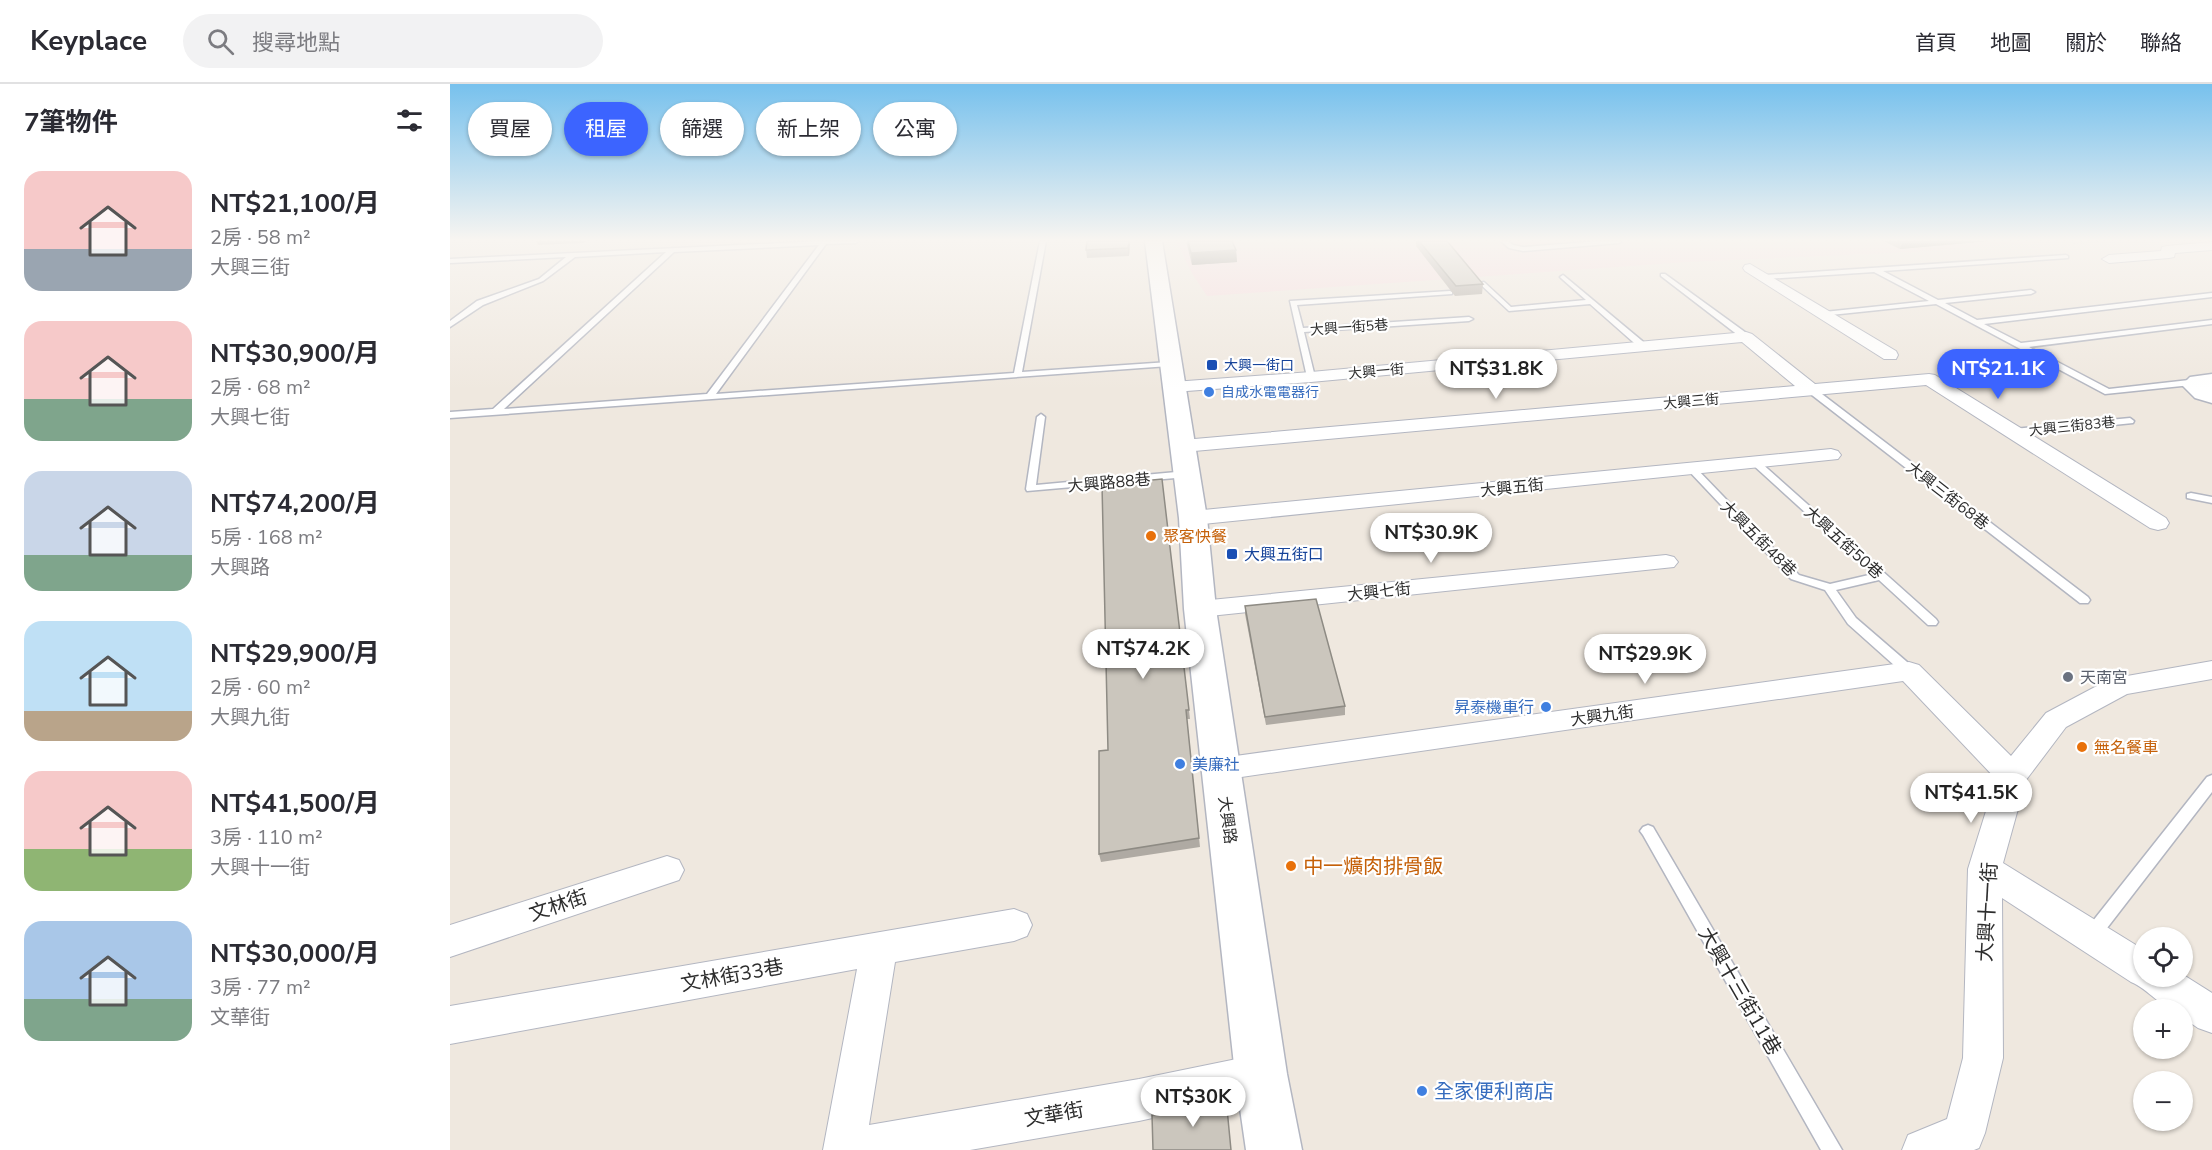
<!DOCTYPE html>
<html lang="zh-TW">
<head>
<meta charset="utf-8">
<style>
	:root { --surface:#fff; --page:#f2f2f3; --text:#2b2b33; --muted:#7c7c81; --line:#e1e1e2; --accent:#3c64ff }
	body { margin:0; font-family:"Nunito Sans","Noto Sans TC",sans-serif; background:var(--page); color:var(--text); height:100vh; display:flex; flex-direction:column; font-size:22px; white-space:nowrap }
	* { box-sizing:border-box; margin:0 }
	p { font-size:20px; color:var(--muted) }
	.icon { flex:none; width:33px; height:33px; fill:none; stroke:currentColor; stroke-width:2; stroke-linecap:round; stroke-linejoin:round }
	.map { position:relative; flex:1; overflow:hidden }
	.sheet { display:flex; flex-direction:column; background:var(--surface); width:450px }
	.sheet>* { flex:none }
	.guide { position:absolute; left:18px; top:18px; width:570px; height:54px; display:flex; gap:12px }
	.fabs { position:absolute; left:1683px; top:843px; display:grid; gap:12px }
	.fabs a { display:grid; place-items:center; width:60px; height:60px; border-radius:50%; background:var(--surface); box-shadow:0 2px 4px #0004; font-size:30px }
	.price { position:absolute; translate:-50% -51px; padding:0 14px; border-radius:21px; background:#fff; color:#222; font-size:20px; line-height:39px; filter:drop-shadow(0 2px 3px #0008) }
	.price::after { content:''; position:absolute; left:50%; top:36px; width:18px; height:14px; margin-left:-9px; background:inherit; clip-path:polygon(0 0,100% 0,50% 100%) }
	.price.current { background:var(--accent); color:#fff }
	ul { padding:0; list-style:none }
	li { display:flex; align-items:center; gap:18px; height:150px; padding:0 24px }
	li span { display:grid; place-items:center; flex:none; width:168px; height:120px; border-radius:18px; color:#555 }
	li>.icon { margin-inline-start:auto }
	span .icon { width:72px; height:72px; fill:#fffc; stroke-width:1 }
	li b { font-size:26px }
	h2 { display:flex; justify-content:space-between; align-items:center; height:72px; padding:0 24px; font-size:26px }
	.chip { padding:0 21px; border-radius:27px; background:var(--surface); box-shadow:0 2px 4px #0004; font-size:21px; line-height:54px }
	.chip.current { background:var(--accent); color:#fff }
	header { display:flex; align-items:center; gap:36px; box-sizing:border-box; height:84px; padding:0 30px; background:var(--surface); border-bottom:2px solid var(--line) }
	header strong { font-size:28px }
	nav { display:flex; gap:33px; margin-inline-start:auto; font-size:21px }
	.search { width:420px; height:54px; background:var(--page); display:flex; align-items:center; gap:15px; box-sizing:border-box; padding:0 21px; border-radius:33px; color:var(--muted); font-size:22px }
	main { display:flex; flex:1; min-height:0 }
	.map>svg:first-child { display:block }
	.medical { fill:#f6dcde }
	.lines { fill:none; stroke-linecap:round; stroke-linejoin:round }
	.lane-casing { stroke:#b3b6c1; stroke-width:3 }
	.street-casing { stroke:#b3b6c1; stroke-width:2 }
	.secondary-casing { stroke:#b3b6c1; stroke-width:3 }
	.path { stroke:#c8c8c8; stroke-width:2; stroke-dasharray:2 1.5; stroke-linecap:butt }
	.lane { fill:#fff; fill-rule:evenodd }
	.street { fill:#fff; fill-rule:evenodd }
	.secondary { fill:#fff; fill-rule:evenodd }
	.wall { fill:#afaaa3 }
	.shaded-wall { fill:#8e8b84 }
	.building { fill:#cbc6bd; stroke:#8e8b84; stroke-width:1.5 }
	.transit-dot { fill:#1a4fb4; stroke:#fff; stroke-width:2 }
	.shop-dot { fill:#3f7fe0; stroke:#fff; stroke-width:2 }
	.food-dot { fill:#e8710a; stroke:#fff; stroke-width:2 }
	.worship-dot { fill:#6b7280; stroke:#fff; stroke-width:2 }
	.labels { text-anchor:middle; stroke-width:4.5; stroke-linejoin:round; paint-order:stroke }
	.far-street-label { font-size:14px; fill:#2d2d2d; stroke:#fff }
	.far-transit-label { font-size:14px; fill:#164399; stroke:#fff; text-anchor:start }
	.far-shop-label { font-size:14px; fill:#366cbe; stroke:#fff; text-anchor:start }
	.street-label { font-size:16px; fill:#2d2d2d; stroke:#fff }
	.food-label { font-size:16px; fill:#c56008; stroke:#fff; text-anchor:start }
	.transit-label { font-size:16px; fill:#164399; stroke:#fff; text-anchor:start }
	.worship-label { font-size:16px; fill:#5b616d; stroke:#fff; text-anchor:start }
	.shop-label { font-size:16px; fill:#366cbe; stroke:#fff; text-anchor:end }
	.near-food-label { font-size:20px; fill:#c56008; stroke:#fff; text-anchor:start }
	.near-street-label { font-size:20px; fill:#2d2d2d; stroke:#fff }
	.near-shop-label { font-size:20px; fill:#366cbe; stroke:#fff; text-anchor:start }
</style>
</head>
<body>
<header>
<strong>Keyplace</strong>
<div class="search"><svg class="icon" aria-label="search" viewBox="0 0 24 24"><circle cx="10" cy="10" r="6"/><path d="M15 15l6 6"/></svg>搜尋地點</div>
<nav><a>首頁</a><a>地圖</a><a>關於</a><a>聯絡</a></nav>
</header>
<main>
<section class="sheet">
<h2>7筆物件<svg class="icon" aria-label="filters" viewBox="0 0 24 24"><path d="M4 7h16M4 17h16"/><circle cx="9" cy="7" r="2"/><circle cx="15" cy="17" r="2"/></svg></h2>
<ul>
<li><span style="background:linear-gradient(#f6c9c9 65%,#9aa5b1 0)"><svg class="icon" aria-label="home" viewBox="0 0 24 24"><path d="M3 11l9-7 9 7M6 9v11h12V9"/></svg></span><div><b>NT$21,100/月</b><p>2房 · 58 m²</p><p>大興三街</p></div></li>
<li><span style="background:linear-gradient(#f6c9c9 65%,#7fa58c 0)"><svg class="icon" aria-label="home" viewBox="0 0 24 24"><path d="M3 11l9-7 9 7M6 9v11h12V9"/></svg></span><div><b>NT$30,900/月</b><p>2房 · 68 m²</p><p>大興七街</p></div></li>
<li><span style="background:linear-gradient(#c9d6e8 70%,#7fa58c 0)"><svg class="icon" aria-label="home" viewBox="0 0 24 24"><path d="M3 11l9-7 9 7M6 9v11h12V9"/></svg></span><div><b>NT$74,200/月</b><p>5房 · 168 m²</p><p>大興路</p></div></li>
<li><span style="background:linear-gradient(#bfe0f5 75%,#b9a48a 0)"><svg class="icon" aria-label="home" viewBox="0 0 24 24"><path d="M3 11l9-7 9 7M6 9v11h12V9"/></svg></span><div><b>NT$29,900/月</b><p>2房 · 60 m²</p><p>大興九街</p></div></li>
<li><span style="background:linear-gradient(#f6c9c9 65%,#8fb573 0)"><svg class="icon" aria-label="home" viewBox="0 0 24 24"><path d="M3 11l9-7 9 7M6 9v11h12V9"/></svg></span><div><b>NT$41,500/月</b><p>3房 · 110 m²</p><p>大興十一街</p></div></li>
<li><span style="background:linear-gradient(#a9c7e8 65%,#7fa58c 0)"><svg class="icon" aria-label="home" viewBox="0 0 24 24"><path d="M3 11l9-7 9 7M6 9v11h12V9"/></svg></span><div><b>NT$30,000/月</b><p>3房 · 77 m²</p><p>文華街</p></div></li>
</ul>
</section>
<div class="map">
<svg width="1762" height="1066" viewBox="0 0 1762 1066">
	<rect width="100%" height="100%" fill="#efe8df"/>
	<path class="medical" d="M726,157H1600L1463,168L1237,178L757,212L743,191Z"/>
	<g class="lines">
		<defs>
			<path id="lane" d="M372,157H409L406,159L376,160L266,310L564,289L590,157H596L572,288L719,278L723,280L719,282L0,334V328L43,325L216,168L125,173L93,197L33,221L0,243V237L27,217L89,195L116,173L0,179V175ZM369,161L257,310L54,325L224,168Z
				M1051,157H1057L1063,161L1073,163L1150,157H1172L1169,159L1073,167L1059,164Z
				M1616,171L1618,172V174L1433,187L1488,216L1581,206L1585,208L1581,210L1495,219L1527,236L1762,209V213L1534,240L1571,259L1762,236V240L1579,263L1659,305L1748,295L1751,296V300L1655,310L1486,220L1371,232V228H1374L1479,217L1424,188L1315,195L1312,193L1315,191Z
				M1211,190H1215L1299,251V255H1293L1211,192Z
				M1113,191L1197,261V265H1191L1140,220L1059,227L1029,199L1034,198L1061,223L1136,216L1111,194L1110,193Z
				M1000,207L1002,208V210L847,221L853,244L1019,233L1023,235L1019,237L854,248L865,293L861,295L857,293L840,217Z
				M1358,304H1364L1638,513L1640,516L1638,519H1630L1358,308Z
				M591,330L595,333L586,401L737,387L742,390L737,393L577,407L576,405L587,333Z
				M1680,334L1684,337L1683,339L1564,351L1559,348L1564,345Z
				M1306,376L1309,377L1486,535L1488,538L1486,541H1478L1429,496L1386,506L1406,534L1464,584L1465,587L1464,590H1454L1398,540L1375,506L1341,495L1237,385L1242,382L1245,383L1349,491L1380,500L1423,490L1303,381L1301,379Z
				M1741,409L1762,413V419L1737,414V410Z
				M1762,691V708L1647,857L1641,859L1635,857L1633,852L1635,847L1757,693Z
				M1198,741L1203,743L1392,1066H1371L1193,751L1190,747L1193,743Z"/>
			<path id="street" d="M1762,158V166L1725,169L1724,173L1719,174L1659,179L1652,175L1659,171L1711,167L1712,163L1717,162Z
				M1300,180L1446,267L1448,271L1446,275H1434L1295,187L1293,184L1295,181Z
				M1296,248L1302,250L1365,300L1479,290L1485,291L1716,434L1719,439L1716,444L1708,446L1700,444L1476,301L733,368L726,366L723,362L726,358L733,356L1345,302L1292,258L861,298L723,308L717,307L714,303L717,299L723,298L861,288Z
				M1381,365L1388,367L1391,371L1388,375L743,441L735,439L732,434L735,429L743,427Z
				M1216,471L1224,473L1228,478L1224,483L750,533L741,531L737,525L741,519L750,517Z
				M1762,577V595L1677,610L1616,643L1576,696L1553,779L1694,866V892H1732V890L1762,909V949L1748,944L1732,933V926C1711,926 1699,905 1681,898L1552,814L1553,974L1535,1049L1529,1064L1524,1066H1452L1458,1051L1497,1035L1513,974L1518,785L1546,695L1453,597L771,696L760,693L756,685L760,677L771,674L1459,578L1469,581L1561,672L1596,629L1660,595Z
				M217,772L229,776L234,786L229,796L0,873V841Z
				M564,825L577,830L582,841L577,852L564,857L445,878L419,1041L689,995L811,970L825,976L831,990L825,1004L811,1010L689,1037L520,1066H373L407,885L0,960V922Z"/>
			<path id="secondary" d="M695,157H712L757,434L766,525L837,990L852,1066H796L785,990L734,525L729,434Z
				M1762,290V319L1745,314L1732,301L1740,293Z"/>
		</defs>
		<use href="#lane" class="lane-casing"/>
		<use href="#street" class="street-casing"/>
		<use href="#secondary" class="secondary-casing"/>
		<path class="path" d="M1623,159L1651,157"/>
		<use href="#lane" class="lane"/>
		<use href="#street" class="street"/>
		<use href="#secondary" class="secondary"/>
	</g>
	<path class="wall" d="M86,157H136L133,159L88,161Z
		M680,157L679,172L637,174L636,166Z
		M736,157H782L786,166L787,178L742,181Z
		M966,157H997L1033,200L1032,210L1005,212L966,162Z
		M1433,157H1539L1450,165Z
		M712,395L740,635H737L750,763L651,778L649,770Z
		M795,522L895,622V631L816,641L795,530Z"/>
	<path class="shaded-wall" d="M679,157H680L679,172L678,164Z
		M1453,157H1539L1450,165Z
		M786,166L787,178L742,181L741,169Z"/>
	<path class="building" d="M637,157H679L678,164L636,166Z
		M738,157H782L786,166L741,169Z
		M969,157H997L1033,200L1006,202Z
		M712,395L739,626H736L749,754L649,770V667L658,666L652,401Z
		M866,515L895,622L815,633L795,522Z
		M776,1014L781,1066H703L702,1031Z"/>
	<linearGradient id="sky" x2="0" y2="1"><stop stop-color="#77c1ed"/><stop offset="0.51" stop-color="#f8f5f1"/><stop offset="1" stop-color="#f8f5f1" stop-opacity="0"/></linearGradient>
	<rect width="1762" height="306" fill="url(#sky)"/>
	<g class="transit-dot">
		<rect x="756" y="275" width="12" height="12" rx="3"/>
		<rect x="776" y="464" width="12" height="12" rx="3"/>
	</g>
	<g class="shop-dot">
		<circle cx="759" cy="308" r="6"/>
		<circle cx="1096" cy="623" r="6"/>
		<circle cx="730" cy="680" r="6"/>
		<circle cx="972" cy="1007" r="6"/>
	</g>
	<g class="food-dot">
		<circle cx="701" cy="452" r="6"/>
		<circle cx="1632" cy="663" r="6"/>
		<circle cx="841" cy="782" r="6"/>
	</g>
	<circle class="worship-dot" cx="1618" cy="593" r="6"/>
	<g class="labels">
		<g class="far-street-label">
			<text transform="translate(899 243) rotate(-4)" y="5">大興一街5巷</text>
			<text transform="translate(926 287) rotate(-5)" y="5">大興一街</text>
			<text transform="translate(1241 317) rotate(-5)" y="5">大興三街</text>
			<text transform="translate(1622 342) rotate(-6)" y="5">大興三街83巷</text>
		</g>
		<g class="far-transit-label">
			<text x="774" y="286">大興一街口</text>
		</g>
		<g class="far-shop-label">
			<text x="771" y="313">自成水電電器行</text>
		</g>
		<g class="street-label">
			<text transform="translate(659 398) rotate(-5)" y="6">大興路88巷</text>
			<text transform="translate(1062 403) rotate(-6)" y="6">大興五街</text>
			<text transform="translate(1498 411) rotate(38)" y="6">大興三街68巷</text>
			<text transform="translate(1309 454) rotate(45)" y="6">大興五街48巷</text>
			<text transform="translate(1394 458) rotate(42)" y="6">大興五街50巷</text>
			<text transform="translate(929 507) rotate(-6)" y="6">大興七街</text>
			<text transform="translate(1152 631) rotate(-8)" y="6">大興九街</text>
			<text transform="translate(778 736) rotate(82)" y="6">大興路</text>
		</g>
		<g class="food-label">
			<text x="713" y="458">聚客快餐</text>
			<text x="1644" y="669">無名餐車</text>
		</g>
		<g class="transit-label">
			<text x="794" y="476">大興五街口</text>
		</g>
		<g class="worship-label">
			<text x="1630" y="599">天南宮</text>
		</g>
		<g class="shop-label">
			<text x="1084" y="629">昇泰機車行</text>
			<text x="742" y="686" text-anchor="start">美廉社</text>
		</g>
		<g class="near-food-label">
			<text x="853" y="789">中一爌肉排骨飯</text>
		</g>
		<g class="near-street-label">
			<text transform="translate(108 821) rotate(-18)" y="7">文林街</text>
			<text transform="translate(1537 828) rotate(-87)" y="7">大興十一街</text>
			<text transform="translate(282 891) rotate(-10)" y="7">文林街33巷</text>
			<text transform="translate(1290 907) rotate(60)" y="7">大興十三街11巷</text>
			<text transform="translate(604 1030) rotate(-10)" y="7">文華街</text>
		</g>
		<g class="near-shop-label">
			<text x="984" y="1014">全家便利商店</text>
		</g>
	</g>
</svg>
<div class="fabs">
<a><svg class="icon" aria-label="locate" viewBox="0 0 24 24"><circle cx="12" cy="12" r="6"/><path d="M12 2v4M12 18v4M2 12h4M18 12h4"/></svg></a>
<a>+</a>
<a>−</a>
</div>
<b class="price" style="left:1046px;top:316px">NT$31.8K</b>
<b class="price current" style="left:1548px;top:316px">NT$21.1K</b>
<b class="price" style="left:981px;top:480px">NT$30.9K</b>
<b class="price" style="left:693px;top:596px">NT$74.2K</b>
<b class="price" style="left:1195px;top:601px">NT$29.9K</b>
<b class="price" style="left:1521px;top:740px">NT$41.5K</b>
<b class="price" style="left:743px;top:1044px">NT$30K</b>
<div class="guide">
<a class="chip">買屋</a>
<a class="chip current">租屋</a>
<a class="chip">篩選</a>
<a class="chip">新上架</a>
<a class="chip">公寓</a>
</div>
</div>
</main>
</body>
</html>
